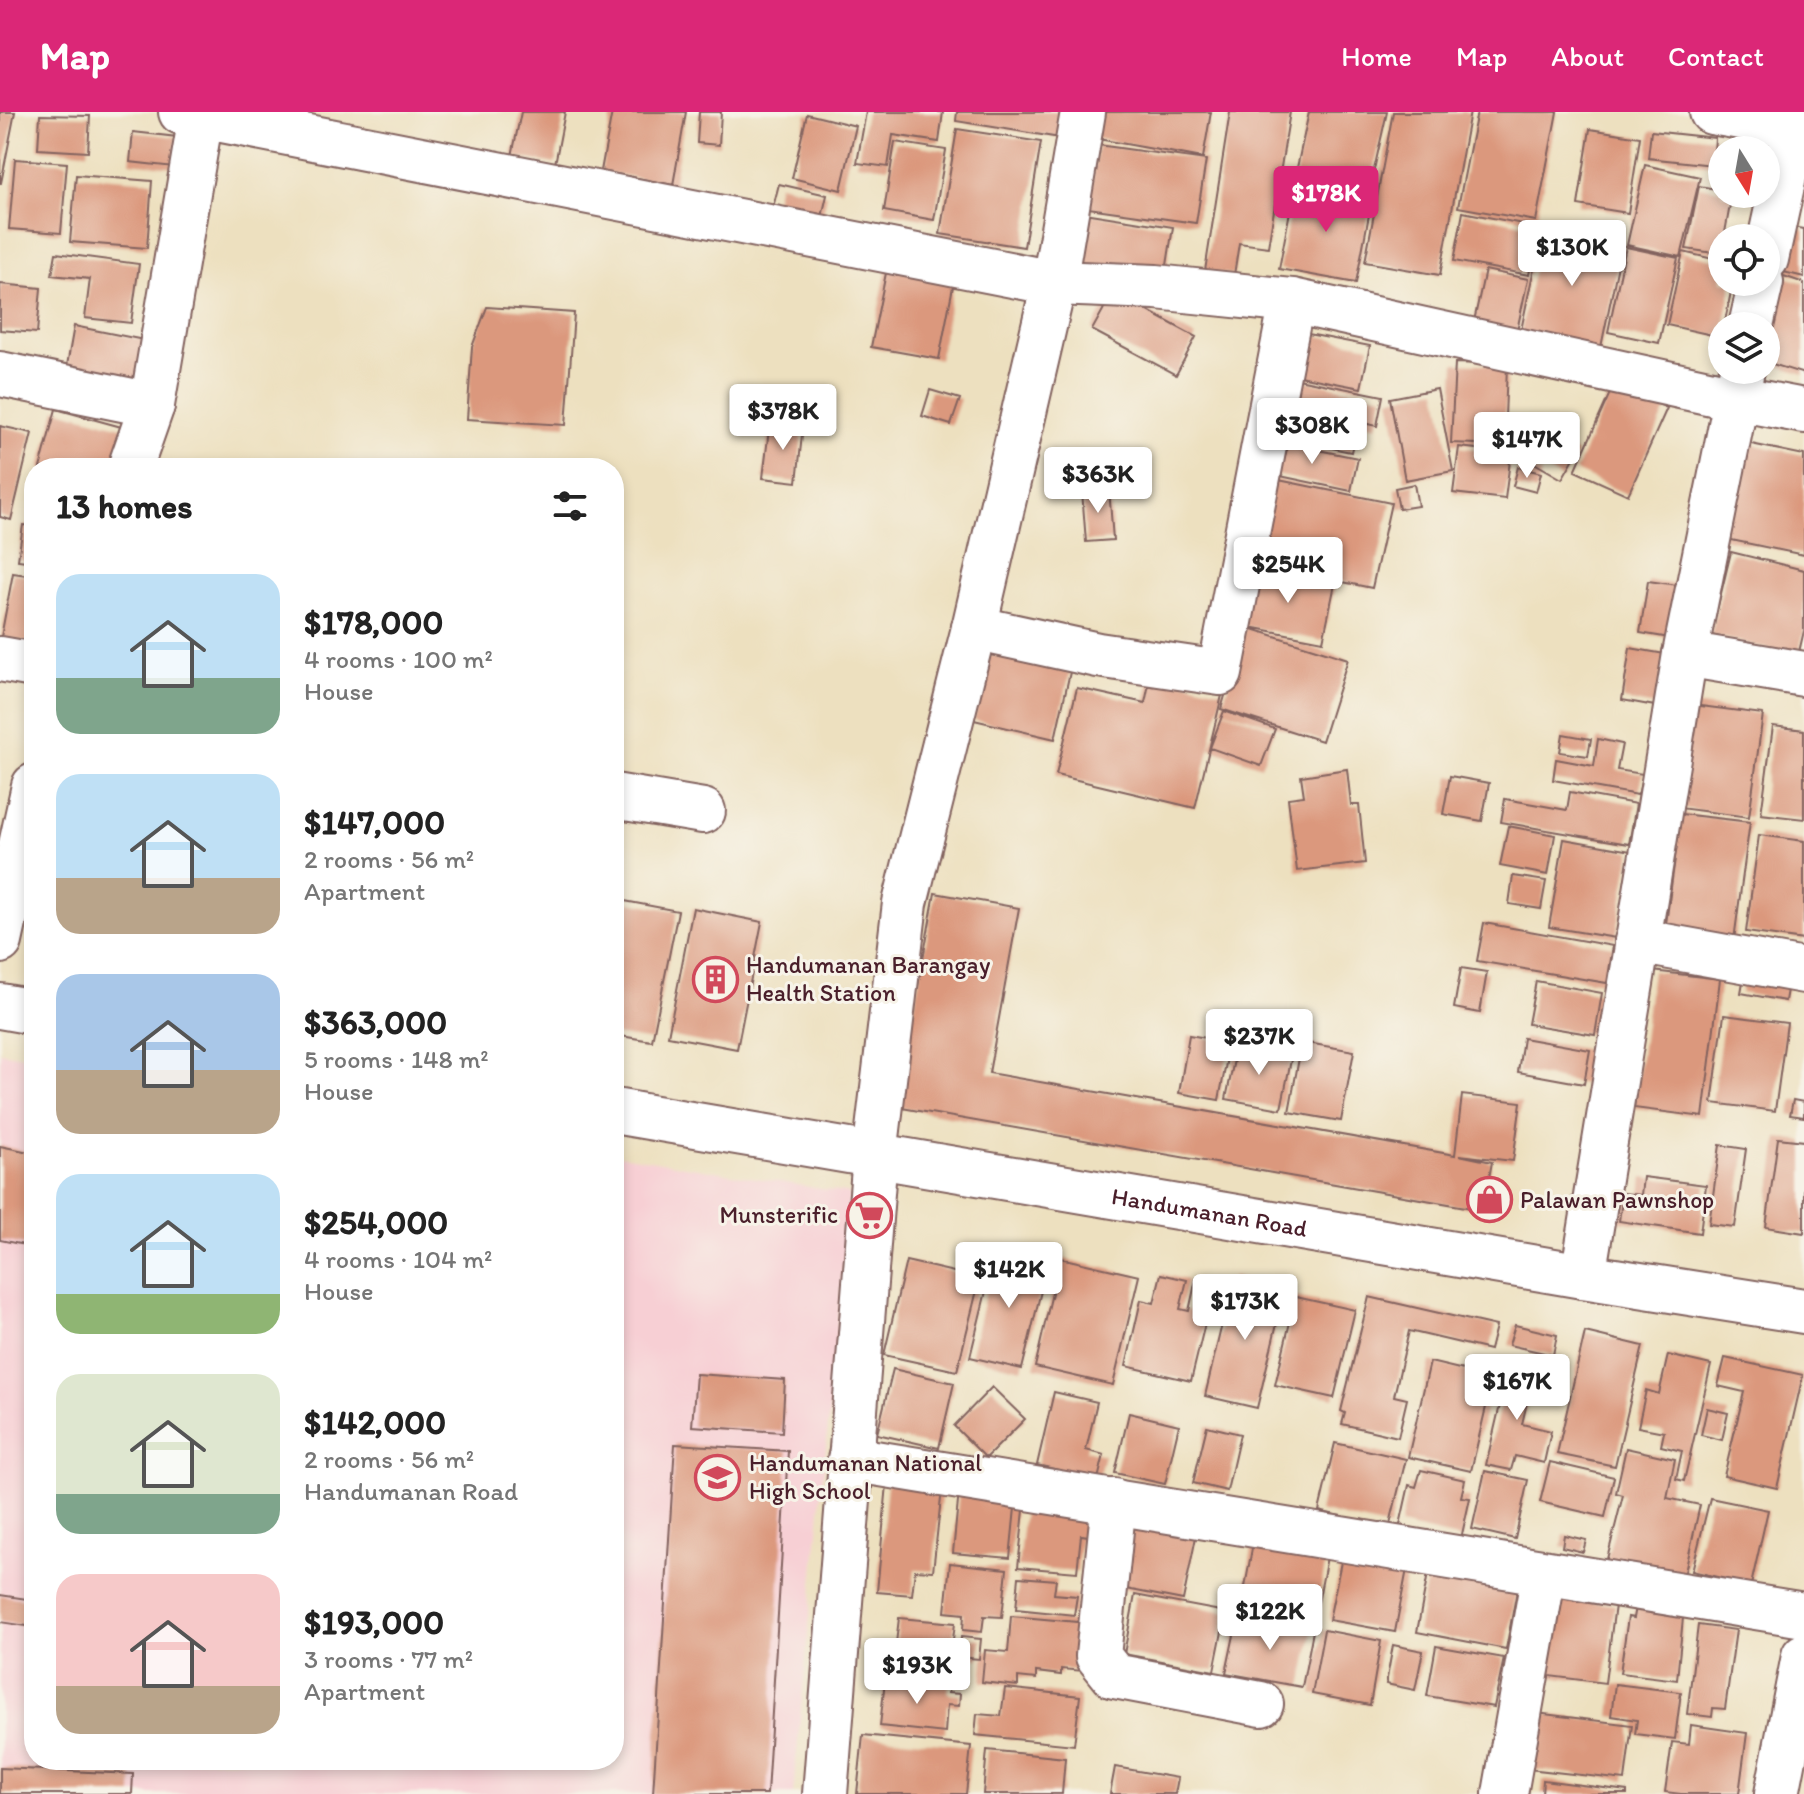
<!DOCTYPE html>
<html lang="en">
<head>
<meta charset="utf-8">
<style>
	:root { --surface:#fff; --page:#f2f2f2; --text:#222; --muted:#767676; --accent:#db2777 }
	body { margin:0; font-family:Itim,sans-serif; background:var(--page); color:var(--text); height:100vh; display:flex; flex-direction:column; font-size:30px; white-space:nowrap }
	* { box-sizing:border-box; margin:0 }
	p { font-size:26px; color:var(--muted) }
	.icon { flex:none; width:44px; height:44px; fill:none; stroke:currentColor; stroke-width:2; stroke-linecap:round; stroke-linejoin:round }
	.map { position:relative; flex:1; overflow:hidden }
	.drawer { position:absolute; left:24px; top:346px; width:600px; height:1312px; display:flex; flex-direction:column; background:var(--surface); border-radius:32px; box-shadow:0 4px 12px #0003 }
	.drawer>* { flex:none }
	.needle { width:52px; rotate:169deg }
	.buttons { position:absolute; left:1708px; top:24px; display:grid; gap:16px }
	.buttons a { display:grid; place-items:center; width:72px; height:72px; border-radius:50%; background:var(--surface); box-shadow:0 4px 12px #0003; font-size:40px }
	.price { position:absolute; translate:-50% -68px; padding:0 18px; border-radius:8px; background:#fff; color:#222; font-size:26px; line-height:52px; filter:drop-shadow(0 2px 4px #0008) }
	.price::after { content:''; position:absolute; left:50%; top:48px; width:24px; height:18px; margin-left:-12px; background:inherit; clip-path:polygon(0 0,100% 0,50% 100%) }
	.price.current { background:var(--accent); color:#fff }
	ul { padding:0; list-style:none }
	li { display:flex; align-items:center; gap:24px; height:200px; padding:0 32px }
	li span { display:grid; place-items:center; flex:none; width:224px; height:160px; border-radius:24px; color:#555 }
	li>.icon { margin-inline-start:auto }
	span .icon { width:96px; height:96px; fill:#fffc; stroke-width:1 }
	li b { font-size:34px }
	h2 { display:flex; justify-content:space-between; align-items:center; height:96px; padding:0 32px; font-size:34px }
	header { display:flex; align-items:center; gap:48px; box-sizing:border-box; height:112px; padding:0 40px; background:var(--accent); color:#fff }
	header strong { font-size:38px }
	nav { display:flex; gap:44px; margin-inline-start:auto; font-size:28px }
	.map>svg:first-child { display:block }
	.built { fill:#f7cfd4 }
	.building { fill:#db987d }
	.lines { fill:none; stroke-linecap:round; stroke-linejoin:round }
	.minor-casing { stroke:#83635f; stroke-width:48 }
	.minor { stroke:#fff; stroke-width:44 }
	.labels { text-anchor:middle; stroke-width:6; stroke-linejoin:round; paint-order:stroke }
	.poi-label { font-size:24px; fill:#4a1f2b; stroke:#f7f3e8; text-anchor:start }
	.street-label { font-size:24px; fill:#4a1f2b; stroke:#f7f3e8 }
</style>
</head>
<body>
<header>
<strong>Map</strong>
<nav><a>Home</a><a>Map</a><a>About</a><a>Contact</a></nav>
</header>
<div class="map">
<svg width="1804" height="1682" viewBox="0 0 1804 1682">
	<rect width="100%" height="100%" fill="#f7f3e8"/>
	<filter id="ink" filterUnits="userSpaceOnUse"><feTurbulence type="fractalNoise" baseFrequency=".0125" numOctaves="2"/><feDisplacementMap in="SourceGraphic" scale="16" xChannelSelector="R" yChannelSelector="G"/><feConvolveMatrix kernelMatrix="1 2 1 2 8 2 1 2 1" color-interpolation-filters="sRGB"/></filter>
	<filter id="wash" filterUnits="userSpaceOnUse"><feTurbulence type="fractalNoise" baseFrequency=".006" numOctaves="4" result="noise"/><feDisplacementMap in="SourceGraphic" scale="32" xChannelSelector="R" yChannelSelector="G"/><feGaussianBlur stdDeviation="1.8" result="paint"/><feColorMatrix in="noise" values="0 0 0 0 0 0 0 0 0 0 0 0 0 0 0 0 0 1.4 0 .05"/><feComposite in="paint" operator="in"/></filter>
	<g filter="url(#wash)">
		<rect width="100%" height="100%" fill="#ede0bf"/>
		<path class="built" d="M0,940L34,946V1648H614V1042L850,1082L793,1682H0Z"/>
		<g id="blocks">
			<path class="building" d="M0,0H15L1,71H0Z
				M521,0H565L555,52L512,44Z
				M612,0H686L673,73L601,59Z
				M699,0H721L719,33L697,31Z
				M866,0H943L939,30L893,23L888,55L857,51Z
				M957,0H1064L1060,26L956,9Z
				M1091,0H1211L1203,46L1087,25Z
				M1230,0H1290L1268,135L1239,131L1234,163L1205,159Z
				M1309,0H1387L1369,80L1295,65Z
				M1393,0H1470L1440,163L1365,150Z
				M1477,0H1557L1536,109L1458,95Z
				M807,2L856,14L841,78L792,66Z
				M40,3L90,4L88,40L38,37Z
				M957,17L1041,30L1024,135L940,122Z
				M1590,17L1640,25L1628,101L1578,93Z
				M1651,19L1715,26L1713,53L1648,46Z
				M133,20L177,25L174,55L130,50Z
				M895,30L946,38L934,108L884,99Z
				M1098,33L1206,48L1196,111L1088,96Z
				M15,47L67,51L61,121L9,117Z
				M1645,53L1700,65L1681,145L1627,133Z
				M76,63L152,69L147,136L70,130Z
				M779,72L827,83L820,114L771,103Z
				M1295,73L1372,87L1356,171L1279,157Z
				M1699,74L1722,78V82H1732L1724,126H1722L1721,142L1686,137Z
				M1071,99L1173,115L1165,166L1063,151Z
				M1463,100L1538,115L1529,163L1454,149Z
				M1543,113L1623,129L1600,240L1520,223Z
				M1780,113L1804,117V165L1771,157Z
				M1626,135L1678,146L1659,231L1608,220Z
				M1683,140L1722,149V170H1733L1724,214H1722L1721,225L1667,213Z
				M56,141L139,152L131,211L85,206L90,167L52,163Z
				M887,156L954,169L939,247L871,235Z
				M1485,158L1528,167L1516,223L1473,214Z
				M1778,162L1804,171V262L1766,250V214Z
				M0,172L41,176L37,221L0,218Z
				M1113,180L1196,225L1176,263L1092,218Z
				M487,195L574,201L566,313L467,307L472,235Z
				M74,214L144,228L135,277L65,265Z
				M1298,220L1370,234L1361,276L1289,262Z
				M1455,251L1507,253L1504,333L1451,331Z
				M1293,266L1383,284L1377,314L1279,293Z
				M1614,272L1667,296L1628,383L1575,359Z
				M1437,277L1453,359L1405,368L1390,286Z
				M930,278L960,287L951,313L922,304Z
				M56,297L125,316L114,356H40Z
				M1278,301L1356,318L1351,340L1273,324Z
				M770,309L803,313L797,370L763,366Z
				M1526,310L1577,341L1562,367L1510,337Z
				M0,314L32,321L11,408L0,405Z
				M1273,329L1358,346L1351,379L1266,361Z
				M1737,329L1804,343V443L1717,425Z
				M1459,335L1511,341L1505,387L1453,381Z
				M1518,355L1541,361L1536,380L1513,374Z
				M1264,365L1391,391L1372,476L1245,450Z
				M1414,372L1418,394L1399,397L1395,376Z
				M1109,376L1113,428L1086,430L1082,379Z
				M23,413L34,414V450L18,448Z
				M1731,440L1804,458V519L1798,544L1711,523Z
				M1252,457L1335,472L1323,529L1240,513Z
				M13,461L34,464V531L1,525Z
				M1648,469L1685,474L1676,527L1640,521Z
				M1246,515L1348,547L1322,629L1221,597Z
				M1630,536L1665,542L1655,594L1622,588Z
				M989,542L1070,560L1055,627L974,608Z
				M1151,562L1223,579L1195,696L1056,663L1077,576L1145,591Z
				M1693,593L1763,602L1749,705L1679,696Z
				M1224,599L1275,617L1261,654L1210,636Z
				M1773,614L1804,618V707L1761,702Z
				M1563,622L1591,627L1588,644L1560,640Z
				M1598,627L1622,632L1617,658L1643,662L1638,683L1553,668L1556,647L1594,654Z
				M1347,657L1351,693H1359L1365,751L1297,759L1288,686L1304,684L1301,664Z
				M1450,664L1489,671L1482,709L1443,702Z
				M1570,680L1636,692L1629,732L1501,710L1505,687L1567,698Z
				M1681,702L1750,710L1734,828L1665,819Z
				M1508,714L1555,723L1548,763L1500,754Z
				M1759,723L1804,729V828L1746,820Z
				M1564,727L1631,739L1616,826L1549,815Z
				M1513,764L1546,769L1541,797L1509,792Z
				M935,781L1019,796L989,961L1455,1043L1462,983L1521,990L1513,1049L1459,1043L1492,1050L1483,1098L896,995Z
				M614,787L678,799L652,929L614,923Z
				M693,796L762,810L737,937L668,924Z
				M1484,811L1613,834L1607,871L1477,849Z
				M1461,856L1487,860L1480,901L1454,896Z
				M1745,858L1789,866L1785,889L1741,881Z
				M1652,859L1720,867L1703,1005L1634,996Z
				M1536,869L1602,881L1595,923L1528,912Z
				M1724,903L1787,911L1775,999L1712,991Z
				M1189,923L1230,930L1219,988L1179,981Z
				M1523,926L1590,938L1584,972L1518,960Z
				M1302,930L1354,939L1341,1009L1289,1000Z
				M1237,933L1292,943L1281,997L1226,987Z
				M1793,988L1804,990V1005L1790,1003Z
				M1778,1026L1804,1029V1121L1766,1115Z
				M1720,1033L1746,1037L1735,1115L1709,1112Z
				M0,1034L34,1041V1135L0,1128Z
				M1643,1065L1706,1073L1700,1121L1619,1109L1623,1081L1641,1083Z
				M996,1138L1048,1150L1022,1257L970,1245Z
				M1060,1146L1139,1164L1113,1273L1035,1255Z
				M906,1149L980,1166L957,1259L884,1243Z
				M1161,1162L1187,1168L1180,1197L1189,1199L1196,1167L1217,1171L1210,1203H1207L1191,1269L1126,1254L1141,1188L1154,1191Z
				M1233,1165L1285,1177L1257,1296L1205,1284Z
				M1296,1185L1355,1198L1334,1286L1275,1273Z
				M1369,1185L1496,1214L1490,1238L1409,1219L1394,1284L1407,1287L1398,1325L1342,1312L1345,1301L1341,1299Z
				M1515,1213L1557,1223L1553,1243L1509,1233Z
				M1585,1220L1643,1234L1615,1354L1557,1342Z
				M1668,1243L1711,1253L1684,1369L1676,1367L1682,1339L1661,1334L1664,1320L1638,1315L1646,1278L1659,1282Z
				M1511,1246L1536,1252L1522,1312L1551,1319L1544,1351L1515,1344L1511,1358L1486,1353Z
				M1725,1246L1803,1263L1777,1376L1724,1364L1744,1280L1718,1274Z
				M1430,1250L1493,1265L1471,1359L1408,1345Z
				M893,1257L954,1271L939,1336L877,1322Z
				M696,1262L785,1268L782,1320L692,1314Z
				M992,1275L1025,1307L986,1346L954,1314Z
				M1054,1280L1097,1290L1086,1338L1104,1343L1098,1367L1037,1353Z
				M1707,1296L1728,1301L1722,1328L1701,1323Z
				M1129,1301L1179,1313L1165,1372L1115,1361Z
				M1207,1314L1240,1322L1227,1379L1193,1371Z
				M1335,1331L1406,1347L1389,1416L1319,1399Z
				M675,1332L788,1339L767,1682H653Z
				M1626,1336L1675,1347L1667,1386L1700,1393L1683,1469L1606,1451L1623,1383L1616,1381Z
				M1550,1350L1614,1365L1605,1405L1540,1390Z
				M1421,1358L1465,1368L1461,1385L1470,1386L1461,1427L1400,1413L1409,1373L1416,1375Z
				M1485,1359L1528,1368L1515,1427L1472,1417Z
				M887,1372L942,1377L933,1459L915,1458L912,1483L877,1480Z
				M959,1379L1016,1386L1010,1446L953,1441Z
				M1710,1386L1768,1398L1751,1473L1692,1459Z
				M1024,1398L1098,1406L1096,1425L1081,1423L1077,1460L1018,1455Z
				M1134,1409L1197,1420L1183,1488L1121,1476Z
				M1564,1423L1586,1428L1583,1440L1562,1435Z
				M1253,1431L1327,1445L1314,1511L1241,1497Z
				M1342,1445L1407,1457L1395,1520L1329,1508Z
				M950,1451L1007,1457L1002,1505L984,1504L982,1520L963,1518L964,1502L945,1500Z
				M1429,1456L1518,1473L1506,1537L1417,1520Z
				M1019,1465L1056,1468L1054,1482L1077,1484L1074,1503L1016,1497Z
				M0,1483L34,1488V1515L0,1510Z
				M1135,1483L1226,1500L1214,1559L1124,1542Z
				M1558,1486L1615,1493L1605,1571L1549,1564Z
				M1637,1489L1684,1495L1677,1568L1620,1561L1628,1505L1634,1506Z
				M1011,1504L1088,1511L1084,1559L1061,1557V1563L1036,1560V1567L1018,1565V1574L982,1570L985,1538L1008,1540Z
				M1238,1504L1313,1519L1302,1575L1226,1561Z
				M899,1506L955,1511L949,1561L893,1556Z
				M1698,1513L1736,1518L1725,1597L1713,1596L1712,1605L1687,1602Z
				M1324,1518L1381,1529L1370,1593L1312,1582Z
				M961,1525L981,1527L979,1547L959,1545Z
				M1393,1533L1423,1539L1415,1578L1386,1572Z
				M1436,1534L1504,1546L1494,1595L1427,1584Z
				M885,1568L949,1574L948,1581L960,1582L959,1594L947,1593L945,1621L880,1614Z
				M1615,1572L1681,1580L1675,1627L1635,1622L1637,1608L1611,1604Z
				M1005,1576L1080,1584L1074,1633L975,1623L977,1602L1001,1604Z
				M1536,1601L1632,1613L1625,1668L1529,1657Z
				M1691,1613L1747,1621L1739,1682H1681L1665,1680L1672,1630L1689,1632Z
				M863,1623L971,1634L966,1682H857Z
				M987,1638L1065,1646L1062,1682H983Z
				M1115,1655L1178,1666L1175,1682H1110Z
				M0,1656L133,1662L132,1682H0Z
				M1543,1668L1627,1679V1682H1542Z"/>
		</g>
	</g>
	<g filter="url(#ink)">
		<use href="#blocks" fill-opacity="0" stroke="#83635f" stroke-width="2"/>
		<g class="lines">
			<defs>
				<g id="minor">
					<path d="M181,0L1054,171L1156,175L1292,189L1735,286L1804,299"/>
					<path d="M1712,0L1804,16"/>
					<path d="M1766,147L1795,14"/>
					<path d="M1751,214L1761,170"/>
					<path d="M0,262L152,293"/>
					<path d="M130,356L152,293L201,4"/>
					<path d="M974,516L1098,543L1220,561L1292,189"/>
					<path d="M1685,542L1804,562"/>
					<path d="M0,547L34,553"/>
					<path d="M614,684L703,699"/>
					<path d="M0,829L34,674"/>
					<path d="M1637,829L1804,859"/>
					<path d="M0,894L34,900"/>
					<path id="s1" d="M614,999L1583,1164L1804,1199"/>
					<path d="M1583,1164L1685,542L1742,258"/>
					<path d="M850,1347C1168,1397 1486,1452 1804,1503"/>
					<path d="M1114,1389L1098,1544L1114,1564L1261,1592"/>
					<path d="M825,1682L875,1043L905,791L974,516L1054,171L1083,0"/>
					<path d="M1505,1682L1544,1461"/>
					<path d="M1777,1682L1804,1544"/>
				</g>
			</defs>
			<use href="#minor" class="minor-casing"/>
			<use href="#minor" class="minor"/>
		</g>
	</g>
	<defs>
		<symbol id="building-ring" viewBox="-11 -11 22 22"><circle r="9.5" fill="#f7f3e8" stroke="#d1495b" stroke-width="1.5"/><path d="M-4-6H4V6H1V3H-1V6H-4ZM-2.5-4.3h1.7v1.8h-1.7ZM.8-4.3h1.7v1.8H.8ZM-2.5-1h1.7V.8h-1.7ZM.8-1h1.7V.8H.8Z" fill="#d1495b"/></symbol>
		<symbol id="shop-ring" viewBox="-11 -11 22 22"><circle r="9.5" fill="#f7f3e8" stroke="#d1495b" stroke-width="1.5"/><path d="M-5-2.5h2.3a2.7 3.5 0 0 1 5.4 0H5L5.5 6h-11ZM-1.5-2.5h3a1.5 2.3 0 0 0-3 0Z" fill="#d1495b"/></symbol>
		<symbol id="supermarket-ring" viewBox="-11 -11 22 22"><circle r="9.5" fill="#f7f3e8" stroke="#d1495b" stroke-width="1.5"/><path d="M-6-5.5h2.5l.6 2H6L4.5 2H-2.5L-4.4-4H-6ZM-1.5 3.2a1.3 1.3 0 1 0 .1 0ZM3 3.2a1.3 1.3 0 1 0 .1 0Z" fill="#d1495b"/></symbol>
		<symbol id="school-ring" viewBox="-11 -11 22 22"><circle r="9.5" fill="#f7f3e8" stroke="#d1495b" stroke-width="1.5"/><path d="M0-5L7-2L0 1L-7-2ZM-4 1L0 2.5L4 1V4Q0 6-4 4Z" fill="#d1495b"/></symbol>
	</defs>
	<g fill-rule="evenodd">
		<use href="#building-ring" x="690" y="842" width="51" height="51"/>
		<use href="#shop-ring" x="1464" y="1062" width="51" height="51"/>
		<use href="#supermarket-ring" x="844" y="1078" width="51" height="51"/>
		<use href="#school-ring" x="692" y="1340" width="51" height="51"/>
	</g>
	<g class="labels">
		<g class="poi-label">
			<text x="746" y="861">Handumanan Barangay<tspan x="746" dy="28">Health Station</tspan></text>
			<text x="1520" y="1096">Palawan Pawnshop</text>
			<text x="838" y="1111" text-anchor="end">Munsterific</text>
			<text x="749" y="1359">Handumanan National<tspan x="749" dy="28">High School</tspan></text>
		</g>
		<g class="street-label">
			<text dy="8" stroke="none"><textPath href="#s1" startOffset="604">Handumanan Road</textPath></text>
		</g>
	</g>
</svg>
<div class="buttons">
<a><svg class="needle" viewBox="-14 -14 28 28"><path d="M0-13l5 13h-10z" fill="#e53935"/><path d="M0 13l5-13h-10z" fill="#767676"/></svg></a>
<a><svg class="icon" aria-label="locate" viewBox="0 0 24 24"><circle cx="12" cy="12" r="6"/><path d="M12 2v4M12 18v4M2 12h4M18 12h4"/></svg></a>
<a><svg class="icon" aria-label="layers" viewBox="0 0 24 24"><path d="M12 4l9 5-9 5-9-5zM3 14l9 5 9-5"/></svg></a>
</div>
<b class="price current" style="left:1326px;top:122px">$178K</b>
<b class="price" style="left:1572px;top:176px">$130K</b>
<b class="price" style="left:783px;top:340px">$378K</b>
<b class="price" style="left:1312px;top:354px">$308K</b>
<b class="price" style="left:1527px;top:368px">$147K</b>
<b class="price" style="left:1098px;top:403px">$363K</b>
<b class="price" style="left:1288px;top:493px">$254K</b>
<b class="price" style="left:1259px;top:965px">$237K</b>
<b class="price" style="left:1009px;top:1198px">$142K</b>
<b class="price" style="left:1245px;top:1230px">$173K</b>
<b class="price" style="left:1517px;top:1310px">$167K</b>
<b class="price" style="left:1270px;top:1540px">$122K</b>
<b class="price" style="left:917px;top:1594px">$193K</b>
<section class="drawer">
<h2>13 homes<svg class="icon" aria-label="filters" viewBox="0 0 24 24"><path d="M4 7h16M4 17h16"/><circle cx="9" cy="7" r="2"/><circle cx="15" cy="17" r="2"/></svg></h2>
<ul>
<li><span style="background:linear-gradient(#bfe0f5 65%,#7fa58c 0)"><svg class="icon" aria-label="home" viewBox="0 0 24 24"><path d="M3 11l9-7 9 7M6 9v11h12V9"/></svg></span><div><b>$178,000</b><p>4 rooms · 100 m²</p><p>House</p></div></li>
<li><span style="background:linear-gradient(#bfe0f5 65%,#b9a48a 0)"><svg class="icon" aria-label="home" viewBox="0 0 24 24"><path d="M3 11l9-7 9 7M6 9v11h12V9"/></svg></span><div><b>$147,000</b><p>2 rooms · 56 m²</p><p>Apartment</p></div></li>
<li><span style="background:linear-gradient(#a9c7e8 60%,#b9a48a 0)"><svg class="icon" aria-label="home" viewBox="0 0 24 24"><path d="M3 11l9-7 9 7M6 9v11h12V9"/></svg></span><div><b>$363,000</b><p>5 rooms · 148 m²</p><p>House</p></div></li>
<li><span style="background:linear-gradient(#bfe0f5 75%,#8fb573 0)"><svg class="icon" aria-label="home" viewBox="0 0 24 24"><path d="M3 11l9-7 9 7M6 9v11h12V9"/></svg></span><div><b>$254,000</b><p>4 rooms · 104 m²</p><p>House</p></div></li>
<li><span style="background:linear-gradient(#dfe7d0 75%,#7fa58c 0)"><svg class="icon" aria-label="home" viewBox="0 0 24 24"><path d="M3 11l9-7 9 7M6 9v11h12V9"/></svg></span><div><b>$142,000</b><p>2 rooms · 56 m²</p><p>Handumanan Road</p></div></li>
<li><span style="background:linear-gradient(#f6c9c9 70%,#b9a48a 0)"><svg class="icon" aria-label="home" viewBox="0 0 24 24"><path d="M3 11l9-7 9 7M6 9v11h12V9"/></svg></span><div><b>$193,000</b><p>3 rooms · 77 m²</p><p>Apartment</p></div></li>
</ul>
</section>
</div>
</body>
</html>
